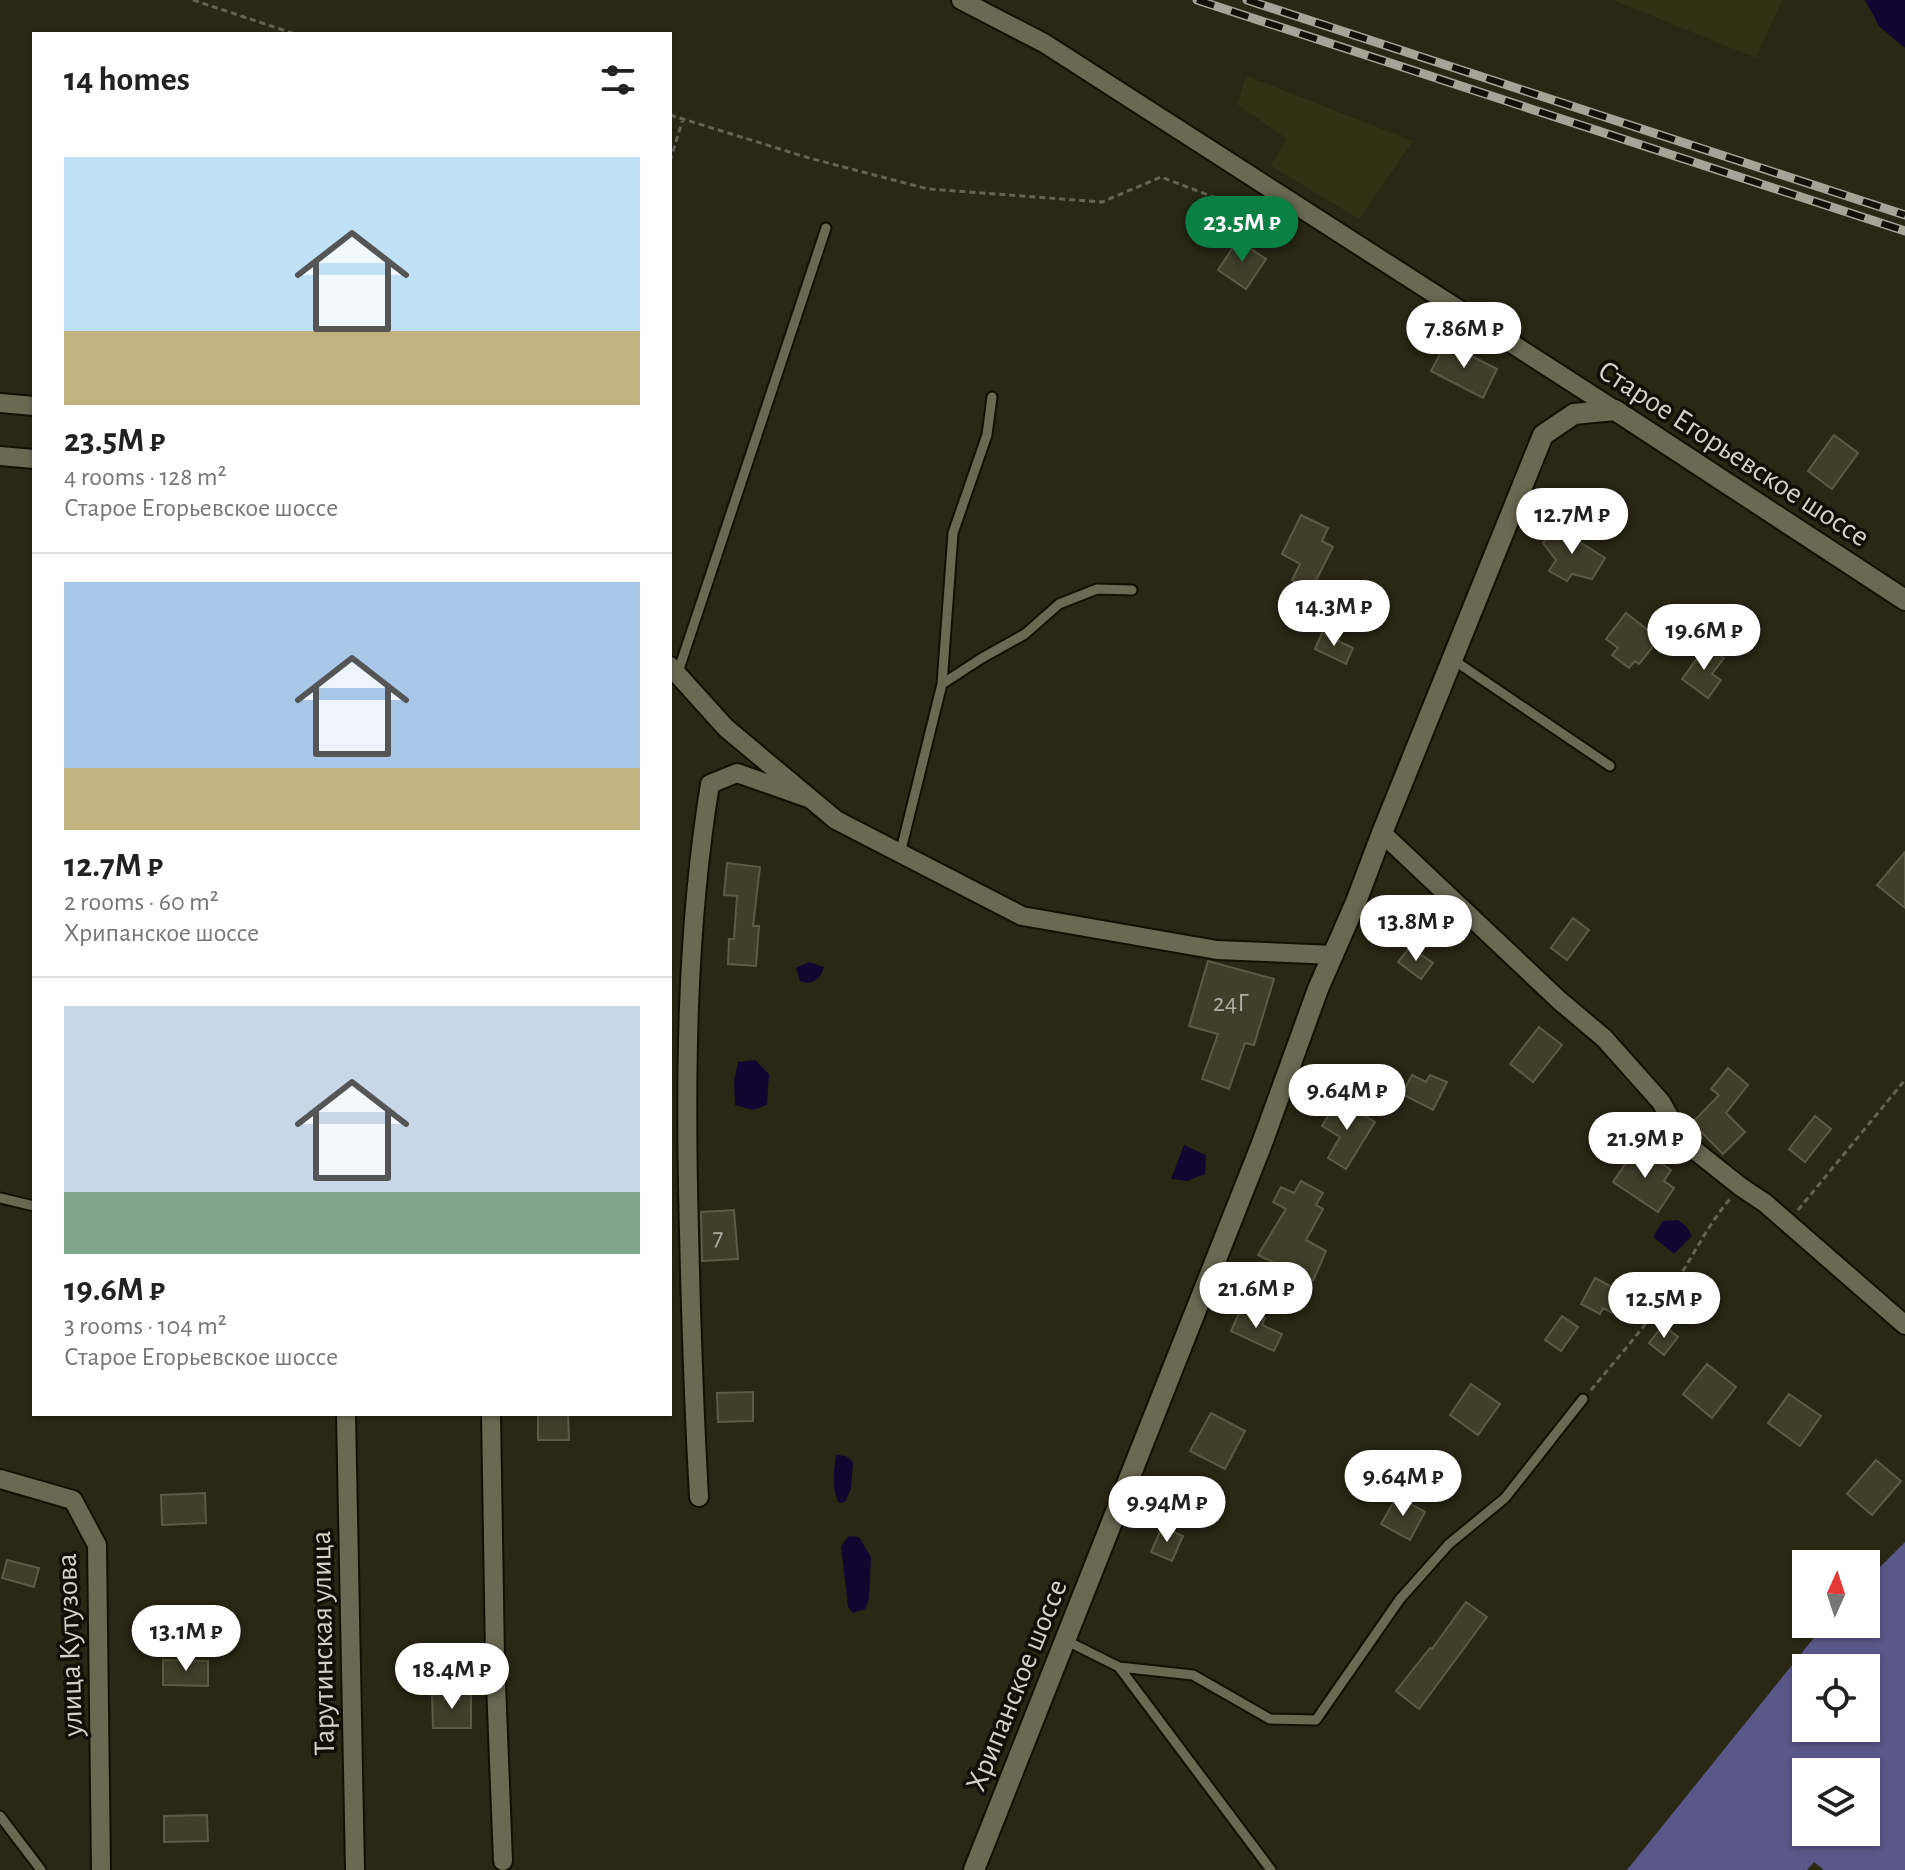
<!DOCTYPE html>
<html lang="en">
<head>
<meta charset="utf-8">
<style>
	:root { --surface:#fff; --page:#f2f2f2; --text:#222; --muted:#767676; --line:#e0e0e0; --accent:#0b8043 }
	body { margin:0; font-family:"Alegreya Sans",sans-serif; background:var(--page); color:var(--text); height:100vh; display:flex; flex-direction:column; font-size:30px; white-space:nowrap }
	* { box-sizing:border-box; margin:0 }
	p { font-size:26px; color:var(--muted) }
	.icon { flex:none; width:44px; height:44px; fill:none; stroke:currentColor; stroke-width:2; stroke-linecap:round; stroke-linejoin:round }
	.map { position:relative; flex:1; overflow:hidden }
	.details { position:absolute; left:32px; top:32px; width:640px; height:1384px; display:flex; flex-direction:column; background:var(--surface); border-radius:0px; box-shadow:0 2px 6px #0004 }
	.details>* { flex:none }
	.needle { width:52px; rotate:3deg }
	.fabs { position:absolute; left:1792px; top:1550px; display:grid; gap:16px }
	.fabs a { display:grid; place-items:center; width:88px; height:88px; border-radius:0px; background:var(--surface); box-shadow:0 2px 6px #0004; font-size:40px }
	.price { position:absolute; translate:-50% -68px; padding:0 18px; border-radius:28px; background:#fff; color:#222; font-size:26px; line-height:52px; filter:drop-shadow(0 2px 4px #0008) }
	.price::after { content:''; position:absolute; left:50%; top:48px; width:24px; height:18px; margin-left:-12px; background:inherit; clip-path:polygon(0 0,100% 0,50% 100%) }
	.price.selected { background:var(--accent); color:#fff }
	ul { padding:0; list-style:none }
	li { display:grid; align-content:center; gap:16px; height:424px; padding:0 32px }
	li+li { border-top:2px solid var(--line) }
	li span { display:grid; place-items:center; height:248px; border-radius:0px; color:#555 }
	li>.icon { margin-inline-start:auto }
	span .icon { width:144px; height:144px; fill:#fffc; stroke-width:1 }
	li b { font-size:34px }
	h2 { display:flex; justify-content:space-between; align-items:center; height:96px; padding:0 32px; font-size:34px }
	.map>svg:first-child { display:block }
	.built { fill:#323015 }
	.forest { fill:#5a5889; fill-rule:evenodd }
	.water { fill:#100630 }
	.building { fill:#403f2a; stroke:#5c5b45; stroke-width:2 }
	.lines { fill:none; stroke-linecap:round; stroke-linejoin:round }
	.lane-casing { stroke:#121001; stroke-width:13 }
	.street-casing { stroke:#121001; stroke-width:22 }
	.secondary-casing { stroke:#121001; stroke-width:24 }
	.path { stroke:#656453; stroke-width:3; stroke-dasharray:6 4; stroke-linecap:butt }
	.lane { stroke:#6a6952; stroke-width:9 }
	.street { stroke:#6a6952; stroke-width:18 }
	.secondary { stroke:#6a6952; stroke-width:20 }
	.rail-casing { stroke:#a5a597; stroke-width:9 }
	.rail { stroke:#111008; stroke-width:6; stroke-dasharray:18; stroke-linecap:butt }
	.labels { text-anchor:middle; stroke-width:7; stroke-linejoin:round; paint-order:stroke }
	.number-label { font-size:26px; fill:#aead9f }
	.street-label { font-size:30px; fill:#d2d2c6; stroke:#111008 }
</style>
</head>
<body>
<div class="map">
<svg width="1905" height="1870" viewBox="0 0 1905 1870">
	<rect width="100%" height="100%" fill="#292814"/>
	<path class="built" d="M1613,0H1782L1756,58Z
		M1246,76L1413,141L1359,219L1271,166L1287,139L1237,104Z"/>
	<path class="forest" d="M1905,1542V1870H1824L1814,1862L1807,1870H1627L1825,1624H1866V1581ZM1806,1668H1866V1728H1806ZM1806,1772H1866V1832H1806Z"/>
	<path class="water" d="M1865,0H1905V48L1879,26Z
		M809,962L824,967C820,979 813,986 800,981L796,968Z
		M755,1060L769,1074L767,1105L753,1110L735,1105L734,1081L738,1062Z
		M1184,1145L1206,1155L1205,1174L1187,1181L1171,1179Z
		M1678,1220L1686,1226L1692,1236L1674,1254L1653,1237L1663,1221Z
		M836,1455L846,1456L853,1462L851,1489L845,1502L839,1503C831,1488 834,1471 836,1455Z
		M849,1536L859,1537L871,1557L869,1599L865,1609L853,1613L848,1607L841,1546Z"/>
	<path class="building" d="M1238,240L1266,259L1246,289L1218,270Z
		M1446,343L1497,369L1483,398L1431,371Z
		M1834,435L1858,453L1832,489L1808,471Z
		M1301,515L1328,528L1322,541L1333,547L1311,590L1292,580L1300,564L1282,554Z
		M1555,526L1605,558L1592,579L1572,574L1567,581L1549,571L1556,560L1543,543Z
		M1626,613L1659,639L1639,664L1635,661L1629,668L1612,655L1618,648L1606,639Z
		M1322,633L1353,648L1346,664L1315,649Z
		M1707,645L1724,658L1712,674L1721,680L1708,698L1682,679Z
		M1905,852V908L1877,885Z
		M727,863L760,867L753,926H759L756,966L728,964L729,939H734L737,896L724,895Z
		M1573,918L1589,930L1567,960L1551,948Z
		M1410,947L1433,963L1421,979L1398,962Z
		M1208,961L1274,979L1254,1045L1245,1043L1229,1089L1202,1079L1218,1034L1189,1026Z
		M1539,1027L1562,1045L1533,1082L1510,1064Z
		M1728,1068L1748,1085L1726,1113L1745,1132L1723,1154L1692,1123L1719,1095L1711,1089Z
		M1412,1075L1426,1082L1430,1075L1447,1082L1433,1110L1402,1094Z
		M1338,1100L1375,1122L1346,1169L1328,1158L1340,1137L1322,1126Z
		M1815,1116L1831,1129L1805,1162L1789,1149Z
		M1637,1147L1671,1170L1664,1181L1674,1188L1658,1212L1613,1182Z
		M1301,1181L1323,1193L1316,1205L1323,1209L1306,1240L1326,1251L1313,1281L1258,1255L1286,1209L1273,1202L1281,1187L1294,1193Z
		M734,1210L738,1259L702,1261L701,1212Z
		M1595,1278L1623,1293L1612,1313L1603,1308L1600,1314L1581,1304Z
		M1242,1307L1265,1318L1262,1325L1282,1334L1274,1351L1231,1331Z
		M1562,1316L1578,1327L1561,1351L1545,1340Z
		M1663,1325L1678,1337L1664,1355L1649,1343Z
		M1707,1364L1736,1387L1712,1418L1683,1394Z
		M1471,1384L1500,1404L1478,1435L1450,1415Z
		M753,1392V1421L718,1422L717,1393Z
		M1789,1394L1821,1416L1800,1446L1768,1423Z
		M1211,1413L1245,1431L1225,1469L1190,1451Z
		M538,1414H568L569,1440H538Z
		M1876,1460L1901,1481L1872,1515L1847,1494Z
		M205,1493L206,1523L162,1525L161,1495Z
		M1397,1496L1425,1512L1410,1540L1381,1524Z
		M1162,1527L1183,1536L1172,1561L1151,1552Z
		M7,1560L39,1568L34,1587L2,1578Z
		M1466,1602L1487,1617L1419,1709L1396,1691L1430,1648L1432,1649Z
		M163,1660L208,1661V1686L163,1685Z
		M432,1694H471V1728H433Z
		M207,1815L208,1841L164,1842V1816Z"/>
	<g class="lines">
		<defs>
			<path id="lane" d="M1452,659L1610,766
				M678,672L826,228
				M942,684L982,658L1025,634L1059,604L1097,589L1132,590
				M900,854L942,684L953,533L987,435L992,397
				M0,1198L34,1206
				M1065,1640L1119,1667L1193,1675L1270,1719L1316,1720L1400,1599L1449,1544L1505,1498L1583,1399
				M1119,1667L1271,1870
				M0,1816L41,1870"/>
			<path id="street" d="M961,0L1044,43L1615,410
				M0,403L34,406
				M0,456L34,459
				M670,666L726,728L836,820L1022,916L1217,950L1334,955
				M1382,833L1560,1001L1604,1038L1661,1102L1683,1141L1741,1187L1765,1203L1905,1325
				M346,1414L355,1870
				M491,1414L495,1658L503,1861
				M0,1479L73,1500L97,1545L101,1870
				M699,1497C694,1409 691,1320 689,1231C685,1082 686,931 710,784L737,773L811,799"/>
			<path id="secondary" d="M974,1870L1261,1146L1318,989L1356,902L1382,833L1543,435L1574,414L1615,410L1905,600"/>
		</defs>
		<use href="#lane" class="lane-casing"/>
		<use href="#street" class="street-casing"/>
		<use href="#secondary" class="secondary-casing"/>
		<path class="path" d="M193,0L295,34
			M670,115L809,158L928,189L1102,202L1161,177L1224,201L1275,215
			M670,161L683,119
			M1798,1210L1905,1080
			M1591,1390C1620,1355 1651,1320 1676,1282C1695,1253 1707,1226 1730,1199"/>
		<use href="#lane" class="lane"/>
		<use href="#street" class="street"/>
		<use href="#secondary" class="secondary"/>
		<defs>
			<path id="rail" d="M1197,0L1905,231
				M1247,0L1905,215"/>
		</defs>
		<use href="#rail" class="rail-casing"/>
		<use href="#rail" class="rail"/>
	</g>
	<g class="labels">
		<g class="number-label">
			<text x="1231" y="1011">24Г</text>
			<text x="718" y="1245">7</text>
		</g>
		<g class="street-label">
			<text transform="translate(1734 453) rotate(33)" y="10">Старое Егорьевское шоссе</text>
			<text transform="translate(322 1643) rotate(-91)" y="10">Тарутинская улица</text>
			<text transform="translate(69 1645) rotate(-92)" y="10">улица Кутузова</text>
			<text transform="translate(1016 1685) rotate(-68)" y="10">Хрипанское шоссе</text>
		</g>
	</g>
</svg>
<div class="fabs">
<a><svg class="needle" viewBox="-14 -14 28 28"><path d="M0-13l5 13h-10z" fill="#e53935"/><path d="M0 13l5-13h-10z" fill="#767676"/></svg></a>
<a><svg class="icon" aria-label="locate" viewBox="0 0 24 24"><circle cx="12" cy="12" r="6"/><path d="M12 2v4M12 18v4M2 12h4M18 12h4"/></svg></a>
<a><svg class="icon" aria-label="layers" viewBox="0 0 24 24"><path d="M12 4l9 5-9 5-9-5zM3 14l9 5 9-5"/></svg></a>
</div>
<b class="price selected" style="left:1242px;top:264px">23.5M ₽</b>
<b class="price" style="left:1464px;top:370px">7.86M ₽</b>
<b class="price" style="left:1572px;top:556px">12.7M ₽</b>
<b class="price" style="left:1334px;top:648px">14.3M ₽</b>
<b class="price" style="left:1704px;top:672px">19.6M ₽</b>
<b class="price" style="left:1416px;top:963px">13.8M ₽</b>
<b class="price" style="left:1347px;top:1132px">9.64M ₽</b>
<b class="price" style="left:1645px;top:1180px">21.9M ₽</b>
<b class="price" style="left:1256px;top:1330px">21.6M ₽</b>
<b class="price" style="left:1664px;top:1340px">12.5M ₽</b>
<b class="price" style="left:1403px;top:1518px">9.64M ₽</b>
<b class="price" style="left:1167px;top:1544px">9.94M ₽</b>
<b class="price" style="left:186px;top:1673px">13.1M ₽</b>
<b class="price" style="left:452px;top:1711px">18.4M ₽</b>
<section class="details">
<h2>14 homes<svg class="icon" aria-label="filters" viewBox="0 0 24 24"><path d="M4 7h16M4 17h16"/><circle cx="9" cy="7" r="2"/><circle cx="15" cy="17" r="2"/></svg></h2>
<ul>
<li><span style="background:linear-gradient(#bfe0f5 70%,#c2b280 0)"><svg class="icon" aria-label="home" viewBox="0 0 24 24"><path d="M3 11l9-7 9 7M6 9v11h12V9"/></svg></span><div><b>23.5M ₽</b><p>4 rooms · 128 m²</p><p>Старое Егорьевское шоссе</p></div></li>
<li><span style="background:linear-gradient(#a9c7e8 75%,#c2b280 0)"><svg class="icon" aria-label="home" viewBox="0 0 24 24"><path d="M3 11l9-7 9 7M6 9v11h12V9"/></svg></span><div><b>12.7M ₽</b><p>2 rooms · 60 m²</p><p>Хрипанское шоссе</p></div></li>
<li><span style="background:linear-gradient(#c9d6e8 75%,#7fa58c 0)"><svg class="icon" aria-label="home" viewBox="0 0 24 24"><path d="M3 11l9-7 9 7M6 9v11h12V9"/></svg></span><div><b>19.6M ₽</b><p>3 rooms · 104 m²</p><p>Старое Егорьевское шоссе</p></div></li>
</ul>
</section>
</div>
</body>
</html>
